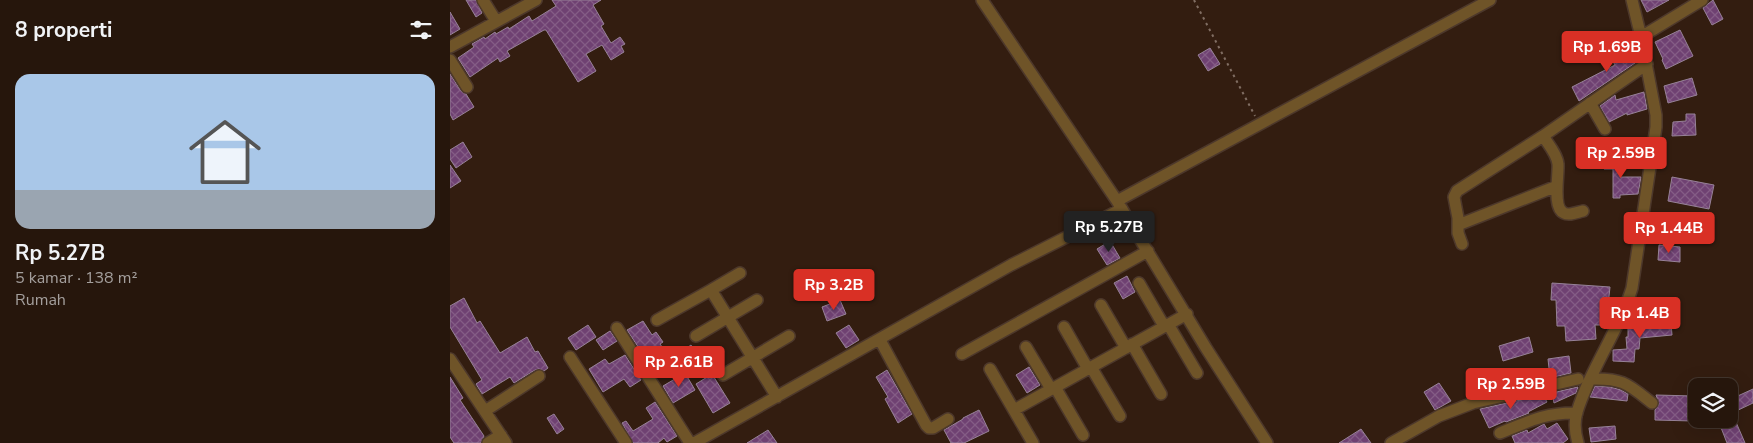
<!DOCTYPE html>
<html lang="id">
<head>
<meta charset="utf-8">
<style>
	:root { --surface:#26160c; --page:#32231a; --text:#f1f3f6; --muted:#a49f9d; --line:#42352d; --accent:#d93025 }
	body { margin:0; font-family:"Nunito Sans",sans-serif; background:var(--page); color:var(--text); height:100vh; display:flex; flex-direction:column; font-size:19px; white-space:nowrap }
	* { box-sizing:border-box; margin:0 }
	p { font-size:16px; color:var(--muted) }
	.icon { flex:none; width:28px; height:28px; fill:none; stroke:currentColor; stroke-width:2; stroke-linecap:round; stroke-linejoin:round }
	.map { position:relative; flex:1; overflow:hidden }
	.panel { display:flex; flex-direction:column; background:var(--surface); width:450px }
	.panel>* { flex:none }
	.fabs { position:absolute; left:1238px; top:378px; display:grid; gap:10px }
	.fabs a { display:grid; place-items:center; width:50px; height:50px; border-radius:10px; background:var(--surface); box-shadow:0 5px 20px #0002,0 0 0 1px var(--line); font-size:25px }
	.price { position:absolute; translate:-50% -42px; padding:0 11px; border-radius:5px; background:var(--accent); color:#fff; font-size:16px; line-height:32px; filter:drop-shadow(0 1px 2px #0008) }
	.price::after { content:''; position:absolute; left:50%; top:30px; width:15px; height:11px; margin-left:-8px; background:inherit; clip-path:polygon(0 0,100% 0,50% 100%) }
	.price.active { background:#222; color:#fff }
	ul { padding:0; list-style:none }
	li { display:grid; align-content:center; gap:10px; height:265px; padding:0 15px }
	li+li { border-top:1px solid var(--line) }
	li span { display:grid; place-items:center; height:155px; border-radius:15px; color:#555 }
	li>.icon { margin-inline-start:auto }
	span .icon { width:90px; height:90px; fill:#fffc; stroke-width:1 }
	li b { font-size:21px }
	h2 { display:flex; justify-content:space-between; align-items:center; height:60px; padding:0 15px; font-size:21px }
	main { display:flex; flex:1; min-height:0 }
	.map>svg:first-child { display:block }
	.building { fill:url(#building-cross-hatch); stroke:#978298 }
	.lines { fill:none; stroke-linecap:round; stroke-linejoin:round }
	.minor-casing { stroke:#4d382b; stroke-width:14 }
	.path { stroke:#816e63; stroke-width:2; stroke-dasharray:2.5 4; stroke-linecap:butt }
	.minor { stroke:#6f5428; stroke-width:11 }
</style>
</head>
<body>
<main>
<section class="panel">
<h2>8 properti<svg class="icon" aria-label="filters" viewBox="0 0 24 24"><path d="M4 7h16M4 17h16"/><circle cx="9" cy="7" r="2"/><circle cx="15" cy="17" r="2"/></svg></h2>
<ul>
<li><span style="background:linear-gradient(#a9c7e8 75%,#9aa5b1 0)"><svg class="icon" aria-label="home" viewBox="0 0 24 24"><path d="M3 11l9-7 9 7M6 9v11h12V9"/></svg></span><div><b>Rp 5.27B</b><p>5 kamar · 138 m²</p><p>Rumah</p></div></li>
</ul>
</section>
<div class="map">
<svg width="1303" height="443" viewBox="0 0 1303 443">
	<defs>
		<pattern id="building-cross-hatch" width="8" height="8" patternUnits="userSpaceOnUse" patternTransform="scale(1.25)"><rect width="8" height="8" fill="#6f4172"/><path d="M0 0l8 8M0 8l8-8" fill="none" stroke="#845c85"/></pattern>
	</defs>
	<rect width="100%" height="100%" fill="#331d10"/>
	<path class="building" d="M16,0H26L32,13L26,17Z
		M102,0H151L143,5L154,24L151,26L161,43L170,37L175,44L171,46L174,52L161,60L152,45L136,54L146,71L128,82L96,30H94L57,51L60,56L50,62L48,58L20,77L8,58L24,47L22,44L34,37L35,39L45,32L46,34L58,27L59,29L79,16L82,21L106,6Z
		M1191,0H1219L1197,12Z
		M1263,0L1273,19L1262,25L1253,8Z
		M0,12L10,29L0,35Z
		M1230,30L1243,56L1216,69L1212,60L1213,59L1205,42Z
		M1185,45L1188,61L1129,101L1122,87L1165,65L1161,58Z
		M760,48L770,64L758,71L748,55Z
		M0,74L11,91L16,94L24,107L3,120L0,114Z
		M1242,78L1247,95L1218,103L1214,86Z
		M1194,92L1197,109L1177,115V113L1159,122L1150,106L1165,95L1166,100Z
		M1236,114H1245L1246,135L1222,136L1223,122L1236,121Z
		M13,142L22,157L6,168L0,159V150Z
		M1154,156L1171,157L1170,177H1191L1188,194L1170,195V198H1163V169H1154Z
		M0,165L11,181L0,188Z
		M1222,177L1264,185L1259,209L1218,201Z
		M660,241L670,258L657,265L647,249Z
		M1209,245L1230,247V262L1208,260Z
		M677,276L685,292L673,299L664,283Z
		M1102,283L1160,287L1158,306L1159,325H1145L1146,339L1116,341L1115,326H1107L1106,300H1101Z
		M14,298L27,323L30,321L50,353L77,337L85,352L88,351L98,368L94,371L89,369L85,370L64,383L60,377L32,394L26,384L32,380L0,327V306Z
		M390,300L396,314L377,321L372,307Z
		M193,321L202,335L206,332L213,342L210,344L217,354L200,365L177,330Z
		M1178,323L1200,325L1221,323L1222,335L1190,338L1189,349H1185L1184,362L1163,361V350L1177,349L1176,337H1178Z
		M138,325L146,337L126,350L118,338Z
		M399,325L409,340L396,348L386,333Z
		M160,331L167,341L153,350L146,340Z
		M1079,337L1083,352L1053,361L1049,346Z
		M241,345L251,360L234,372L224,357Z
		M175,355L191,380L180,387L174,379L153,392L139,369L155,359L159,364Z
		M1119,356L1121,373L1100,378L1098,359Z
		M579,367L590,385L577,393L566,375Z
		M437,370L462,414L448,423L435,399L438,397L426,377Z
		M1040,370L1045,390L1023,395L1018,376Z
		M235,373L245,390L223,403L213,386Z
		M262,374L280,403L263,413L246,384Z
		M0,377L13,398L10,400L34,436L31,443H4L0,437Z
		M989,383L1001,401L985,410L974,392Z
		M1145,386L1160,387L1171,390L1178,394L1177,401L1140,397Z
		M1128,387L1126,393L1104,403L1102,393Z
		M1303,389V403L1282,413L1295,443H1277L1270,425L1279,421V400Z
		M1093,395L1097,402L1078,412L1079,413L1056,422L1055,421L1039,428L1030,409Z
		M1206,395L1244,396L1243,421L1205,420V410L1209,404Z
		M205,402L227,436L217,442L214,438L208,443H183L172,423L176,421L183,431L203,419L196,408Z
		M529,410L539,431L514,443H501L494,430L513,419V418Z
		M104,414L114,429L107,434L97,418Z
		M1107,423L1118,439L1113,443H1065L1062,436L1077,430L1078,433L1094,424L1097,429Z
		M1165,426L1166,439L1141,442L1139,428Z
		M911,429L921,443H889Z
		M318,430L327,443H297Z"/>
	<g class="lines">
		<defs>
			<path id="minor" d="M33,0L46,21
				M532,0L667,201L756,348L817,443
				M1191,37L1252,0
				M0,47L86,0
				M0,60L17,87
				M1140,103L1155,129
				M1093,136C1098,144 1107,154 1108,164C1109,175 1102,208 1114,213C1119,216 1128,212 1133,211
				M667,201L1040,0
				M1008,225L1107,186
				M1012,244L1008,233V218L1004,197L1007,191L1093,136L1197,64
				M689,283L714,326
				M261,290L290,273
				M651,305L676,348
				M207,320L261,290L327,397
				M718,324L747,373
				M614,327L638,369
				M167,328L240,443
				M246,336L307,300
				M430,340L476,425L479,428H483L498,419
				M682,344L711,394
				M576,347L601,389
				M512,354L698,251
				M120,357L176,443
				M0,359L56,443
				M641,367L670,416
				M540,369L583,443
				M273,375L339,336
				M1141,379C1173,378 1178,384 1202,403
				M605,387L633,435
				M564,410L737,314
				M35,411L89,376
				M1050,433C1077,422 1097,412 1127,413
				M38,443L51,435
				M244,443L561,265L672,209
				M941,443L989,416L1023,403L1128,379
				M1128,443C1125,433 1124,422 1127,412C1140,369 1169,331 1182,288L1206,127V115L1191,37L1182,0"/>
		</defs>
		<use href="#minor" class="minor-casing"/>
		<path class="path" d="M744,0L805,116"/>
		<use href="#minor" class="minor"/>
	</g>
</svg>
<div class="fabs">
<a><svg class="icon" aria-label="layers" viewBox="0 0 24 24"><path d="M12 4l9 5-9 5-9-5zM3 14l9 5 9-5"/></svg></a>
</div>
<b class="price" style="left:1157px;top:73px">Rp 1.69B</b>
<b class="price" style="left:1171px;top:179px">Rp 2.59B</b>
<b class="price active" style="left:659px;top:253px">Rp 5.27B</b>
<b class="price" style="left:1219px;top:254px">Rp 1.44B</b>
<b class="price" style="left:384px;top:311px">Rp 3.2B</b>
<b class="price" style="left:1190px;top:339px">Rp 1.4B</b>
<b class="price" style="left:229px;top:388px">Rp 2.61B</b>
<b class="price" style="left:1061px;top:410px">Rp 2.59B</b>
</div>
</main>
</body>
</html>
